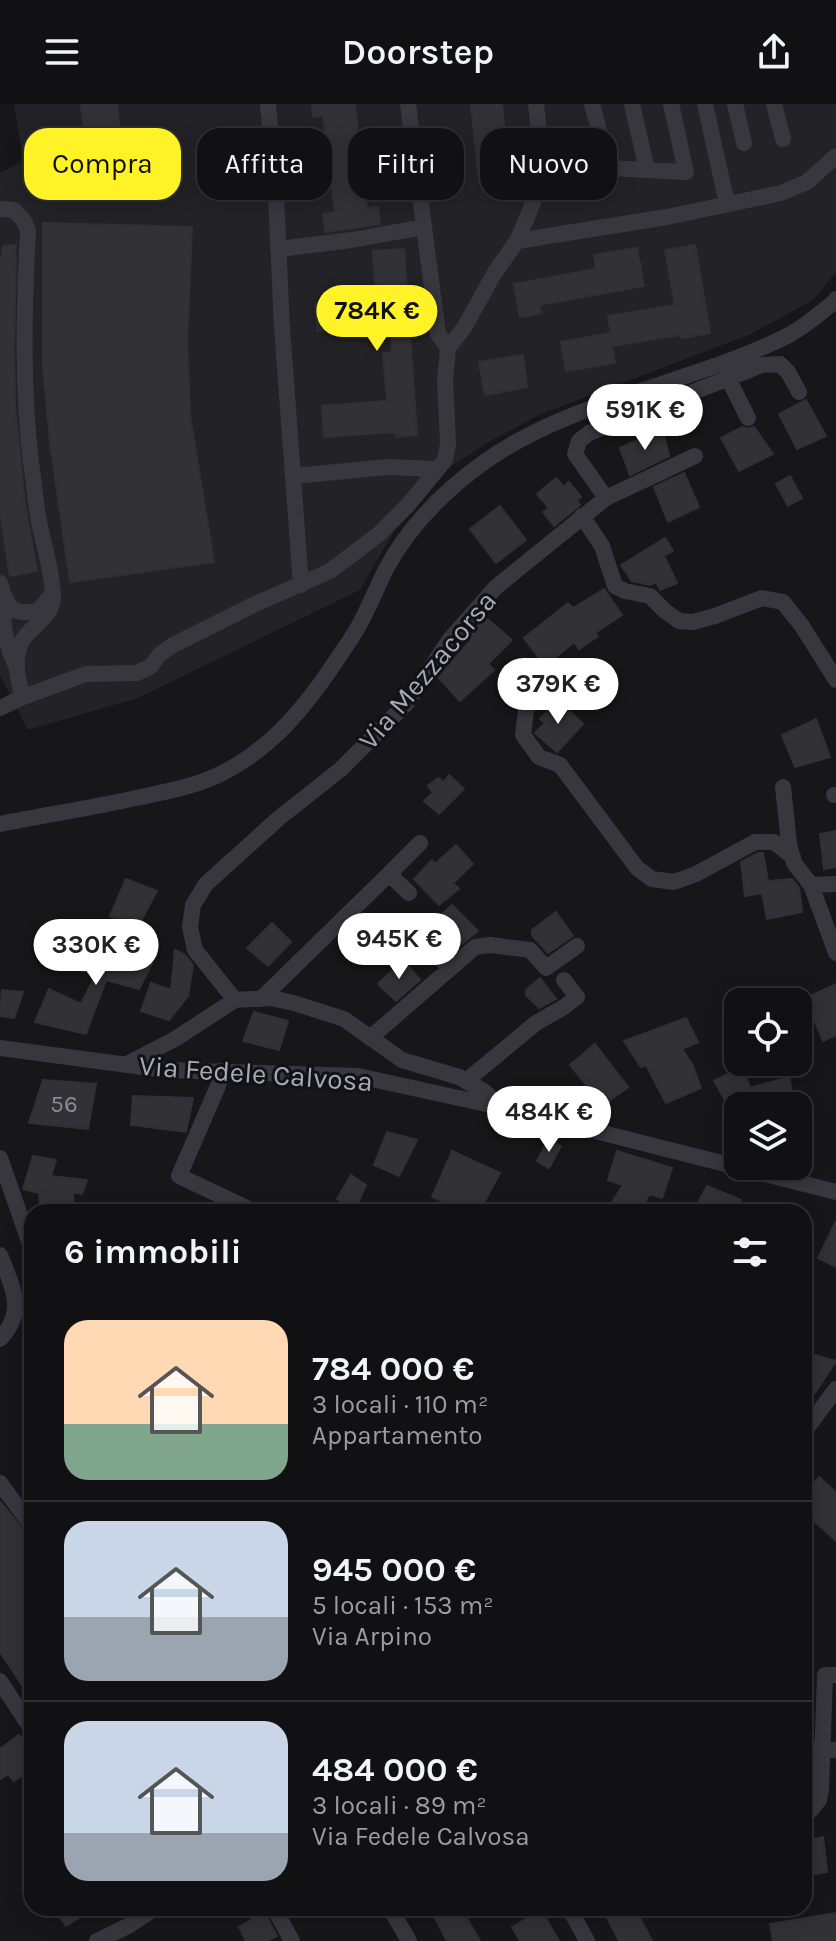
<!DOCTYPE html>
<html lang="it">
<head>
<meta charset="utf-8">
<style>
	:root { --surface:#111013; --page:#1e1e21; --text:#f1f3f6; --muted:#9c9da0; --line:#303033; --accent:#fff328 }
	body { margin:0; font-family:Karla,sans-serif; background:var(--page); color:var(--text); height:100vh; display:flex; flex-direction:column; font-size:30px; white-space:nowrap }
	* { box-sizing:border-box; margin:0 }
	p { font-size:26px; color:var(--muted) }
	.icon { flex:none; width:44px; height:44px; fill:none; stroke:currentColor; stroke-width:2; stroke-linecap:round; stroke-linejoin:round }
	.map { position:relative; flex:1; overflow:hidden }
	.panel { position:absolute; left:24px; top:1100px; width:788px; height:712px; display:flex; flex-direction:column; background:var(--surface); border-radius:24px; box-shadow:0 4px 20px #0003,0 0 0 2px var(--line) }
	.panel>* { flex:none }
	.banner { position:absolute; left:24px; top:24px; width:788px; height:72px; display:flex; gap:16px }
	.buttons { position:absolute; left:724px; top:884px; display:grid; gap:16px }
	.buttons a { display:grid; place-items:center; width:88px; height:88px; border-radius:16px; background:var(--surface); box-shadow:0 4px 20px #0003,0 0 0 2px var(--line); font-size:40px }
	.price { position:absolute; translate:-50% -68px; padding:0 18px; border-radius:28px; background:#fff; color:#222; font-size:26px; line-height:52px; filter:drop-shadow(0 2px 4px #0008) }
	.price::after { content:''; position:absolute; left:50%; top:48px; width:24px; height:18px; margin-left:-12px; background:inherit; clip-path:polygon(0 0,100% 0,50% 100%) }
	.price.on { background:var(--accent); color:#111 }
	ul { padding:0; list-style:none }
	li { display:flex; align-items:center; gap:24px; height:200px; padding:0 40px }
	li+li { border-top:2px solid var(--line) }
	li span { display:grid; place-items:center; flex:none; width:224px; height:160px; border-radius:24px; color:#555 }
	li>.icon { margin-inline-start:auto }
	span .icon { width:96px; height:96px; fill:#fffc; stroke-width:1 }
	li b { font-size:34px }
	h2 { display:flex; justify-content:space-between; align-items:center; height:96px; padding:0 40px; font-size:34px }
	.pill { padding:0 28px; border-radius:24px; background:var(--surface); box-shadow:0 4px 20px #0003,0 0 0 2px var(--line); font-size:28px; line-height:72px }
	.pill.on { background:var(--accent); color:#111 }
	header { display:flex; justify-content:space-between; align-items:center; height:104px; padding:0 40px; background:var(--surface); font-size:36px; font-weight:600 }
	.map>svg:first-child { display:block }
	.built { fill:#232226 }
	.building { fill:#323135; stroke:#313035; stroke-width:2 }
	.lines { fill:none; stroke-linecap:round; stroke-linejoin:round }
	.minor { stroke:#38373e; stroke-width:16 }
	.labels { text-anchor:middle; stroke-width:6; stroke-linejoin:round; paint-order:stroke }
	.number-label { font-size:24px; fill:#8a8a99 }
	.street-label { font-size:28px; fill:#a7a8ba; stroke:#121114 }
</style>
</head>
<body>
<header><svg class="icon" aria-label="menu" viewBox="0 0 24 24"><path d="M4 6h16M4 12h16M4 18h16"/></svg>Doorstep<svg class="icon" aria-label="share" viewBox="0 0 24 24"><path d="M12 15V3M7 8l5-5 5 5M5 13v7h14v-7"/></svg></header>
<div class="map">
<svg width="836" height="1837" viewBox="0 0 836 1837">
	<rect width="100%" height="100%" fill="#171619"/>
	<path class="built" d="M14,0H836V168L813,196L751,230L541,310L492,336L450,363L401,415L360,486L138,594L28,626L0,571V69L23,57Z"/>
	<path class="building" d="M81,0H117L121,40L116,41L117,84L109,71L105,90H103L98,41L86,42Z
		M312,0H355L367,105L378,103L380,120L325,128L323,110L335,108L323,12L313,13Z
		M471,0H502L510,74L479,77Z
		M43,119L192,123L187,237L190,313L214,458L70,478L50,337L43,261Z
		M16,141L14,154H16L14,243L15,302L25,401L37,467L10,472L0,407V154H2L3,142Z
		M695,141L710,229L681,234L680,231L612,242L615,259L566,267L561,238L611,229L608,212L675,201L665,146Z
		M637,144L644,182L539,201L541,209L520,213L514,180L596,165L594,151Z
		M404,145L417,331L396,333L395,328L324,333L322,302L387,297L383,249L392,248L390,222L317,227L315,199L376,194L373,147Z
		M523,251L527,283L485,291L479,258Z
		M806,296L826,332L797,345L779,310Z
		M742,323L748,325L754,323L773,350L739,367L721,334Z
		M663,327L669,352L630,371L620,344L644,333Z
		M684,369L699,403L668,418L654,383Z
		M790,372L802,394L788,402L776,380Z
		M556,374L564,383L569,378L581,393L577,396L580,401L554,422L543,408L549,404L537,390Z
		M500,402L526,436L496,459L470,425Z
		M665,434L673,447L664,452L677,479L660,486L656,478L650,481L632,477L621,461Z
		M604,485L622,511L595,529L598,532L579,545L574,538L545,562L524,534L568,499L573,504Z
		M485,513L512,536L488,560L494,566L460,597L438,573L472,535L469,533Z
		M558,596L583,620L557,648L535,629L545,619L540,615Z
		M816,615L830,653L795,663L782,631Z
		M449,671L464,685L439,710L424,697L433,689L428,682L438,674L444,678Z
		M836,727V763L824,765L820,730Z
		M456,741L473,760L453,779L459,785L439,801L414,775L432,756L435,760Z
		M758,749H763L768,777L792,775L799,784L802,808L767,815L762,789L745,792L741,758Z
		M126,775L157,787L137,824L110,812Z
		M452,801L478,827L451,849L428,823Z
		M556,808L573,832L548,849L532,831V826Z
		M272,819L291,838L268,862L247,844Z
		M130,838L158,848L139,885L106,876L86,930L35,918L49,885L81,900L95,872L78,865L87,845L105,852L109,845L117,848L114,855L121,858Z
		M175,846L185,851L193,861L188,892L169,916L141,907L151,879L171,886Z
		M403,856L420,876L396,897L378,880Z
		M540,874L556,895L539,904L526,891V886Z
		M836,880V931L823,937L811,909L807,911L801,896Z
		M2,886L23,888L14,914L0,912Z
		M254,908L288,917L279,946L243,937Z
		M686,914L698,938L682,945L692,960L701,984L666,999L646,961L641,963L624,937Z
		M595,940L628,983L590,1011L580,998L592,988L570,961Z
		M743,963L750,984L789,973L795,1002H738V1018L714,977Z
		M43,976L96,980L88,1025L29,1019Z
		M133,992L193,994L186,1028L131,1021Z
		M387,1028L417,1036L399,1072L374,1061Z
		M548,1036L561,1042L549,1064L537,1057Z
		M452,1047L500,1069L479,1108H469L432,1093Z
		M617,1047L672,1064L662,1094L649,1090L641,1108H606L623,1081L608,1076Z
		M33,1052L56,1056L51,1072L87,1076L82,1090L73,1088L74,1108H41L39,1089L23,1085Z
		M351,1071L366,1081L355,1106L337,1095Z
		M707,1082L741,1096L734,1108H702L695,1104Z
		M836,1117V1163L818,1154Z
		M804,1248L836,1257L815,1289L804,1282Z
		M819,1373L836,1388V1437L804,1408V1390Z
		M0,1397L28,1432L24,1435L32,1446V1596L0,1548Z
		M19,1631L32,1648V1665L14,1677L8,1670L0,1675V1645Z
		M823,1733L827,1768L804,1772V1737Z
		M54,1804H94L66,1822Z
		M430,1804H461L480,1837H447Z
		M602,1804H635L652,1837H619Z
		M541,1806L559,1837H520L512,1823Z
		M264,1808L277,1832L266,1837H246L239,1823Z
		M836,1809V1837H773L770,1820Z"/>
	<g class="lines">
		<path class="minor" d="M268,0L276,93L282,223L301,481
			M408,0L438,230L448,244
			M592,0L609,64L686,68L671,0
			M632,0L647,66
			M705,0L727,100
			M735,0L744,39
			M774,0L783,35
			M0,105L14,106L24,117L28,127C24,204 22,283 31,359C34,377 35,395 38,413C43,439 52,465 53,491C54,512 35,519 24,534C12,551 17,575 23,593
			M517,137L667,113L781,89L807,78L836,52
			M279,145L352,136L424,123
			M728,274L748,314
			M294,372L387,363L438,365
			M606,394L575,350L579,337L589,329L762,261L780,260L788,268L799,288
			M582,412L602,442L615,482L625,487L650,492L665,507L679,517L693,518L715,512L762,494L783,498L802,522L836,576
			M0,479C6,503 13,512 38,507L50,493
			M4,492C3,522 3,534 16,562
			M541,585L526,606L523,631L539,653L560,661L637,764L652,775L674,778L696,770L755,738H774L793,753
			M0,604L23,593L86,570L137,569L151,562L160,550L173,541L251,502L330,467L379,430L408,401L445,356L448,340L445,277L448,244L464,224L495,168L517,137L533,99L539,74L541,46L536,0
			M783,683L789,740L794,759L811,781L836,849
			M834,691H836
			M0,720C45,711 91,704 136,694C168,687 200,682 228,666C274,641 305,603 334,560C341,549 350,537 357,525C368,506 376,485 386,465C409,422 444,387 483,359C571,295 693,280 789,231C804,223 819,210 833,199L836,195
			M389,770L420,739
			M811,781L836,780
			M422,834L450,865
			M261,895L389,770L409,789
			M235,896L195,846L190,823L193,801L206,780L279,714L341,665L406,600L451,534L496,483L606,394L695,352
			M370,934L475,843L490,841L530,846L546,864L577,842
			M0,944L165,966L358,972L500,1003L836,1088
			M127,960L175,935L235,896L271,894L294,899L344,915L402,956L459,973L485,988L499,1001
			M222,967L218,982L179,1072L255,1108
			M466,977L536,919L564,903L577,893L564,876
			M0,1054L30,1140
			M0,1151C12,1182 27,1207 0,1235
			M804,1328L836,1285
			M0,1379L32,1422
			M0,1577L32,1626
			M804,1645L836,1646
			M804,1707H810L819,1696L821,1685L825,1571H836
			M274,1804L292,1837
			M390,1804L409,1837
			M569,1804L587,1837
			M97,1837L128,1822L155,1804"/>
	</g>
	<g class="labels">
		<g class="number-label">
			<text x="64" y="1008">56</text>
		</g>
		<g class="street-label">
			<text transform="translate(427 566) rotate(-50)" y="10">Via Mezzacorsa</text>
			<text transform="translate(256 969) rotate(4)" y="10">Via Fedele Calvosa</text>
		</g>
	</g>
</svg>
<div class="buttons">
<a><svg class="icon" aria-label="locate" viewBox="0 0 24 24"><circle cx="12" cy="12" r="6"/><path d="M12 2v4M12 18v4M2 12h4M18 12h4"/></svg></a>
<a><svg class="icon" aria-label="layers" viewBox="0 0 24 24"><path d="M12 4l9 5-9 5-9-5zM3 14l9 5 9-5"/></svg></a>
</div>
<b class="price on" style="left:377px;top:249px">784K €</b>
<b class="price" style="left:645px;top:348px">591K €</b>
<b class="price" style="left:558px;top:622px">379K €</b>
<b class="price" style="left:399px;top:877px">945K €</b>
<b class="price" style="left:96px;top:883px">330K €</b>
<b class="price" style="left:549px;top:1050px">484K €</b>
<div class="banner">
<a class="pill on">Compra</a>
<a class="pill">Affitta</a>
<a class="pill">Filtri</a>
<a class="pill">Nuovo</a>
</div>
<section class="panel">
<h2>6 immobili<svg class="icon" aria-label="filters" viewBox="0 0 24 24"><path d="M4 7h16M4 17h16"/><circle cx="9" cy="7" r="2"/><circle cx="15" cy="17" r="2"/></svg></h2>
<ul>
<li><span style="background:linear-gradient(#ffd9b3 65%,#7fa58c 0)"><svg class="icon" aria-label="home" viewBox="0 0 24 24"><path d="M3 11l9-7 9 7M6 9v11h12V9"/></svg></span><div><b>784 000 €</b><p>3 locali · 110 m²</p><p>Appartamento</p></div></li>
<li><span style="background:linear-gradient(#c9d6e8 60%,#9aa5b1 0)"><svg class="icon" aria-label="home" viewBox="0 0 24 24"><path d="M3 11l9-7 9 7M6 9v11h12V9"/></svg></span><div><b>945 000 €</b><p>5 locali · 153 m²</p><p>Via Arpino</p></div></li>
<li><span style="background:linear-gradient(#c9d6e8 70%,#9aa5b1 0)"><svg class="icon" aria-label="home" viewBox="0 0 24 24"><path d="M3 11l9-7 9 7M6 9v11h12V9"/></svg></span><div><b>484 000 €</b><p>3 locali · 89 m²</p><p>Via Fedele Calvosa</p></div></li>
</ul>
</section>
</div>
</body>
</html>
